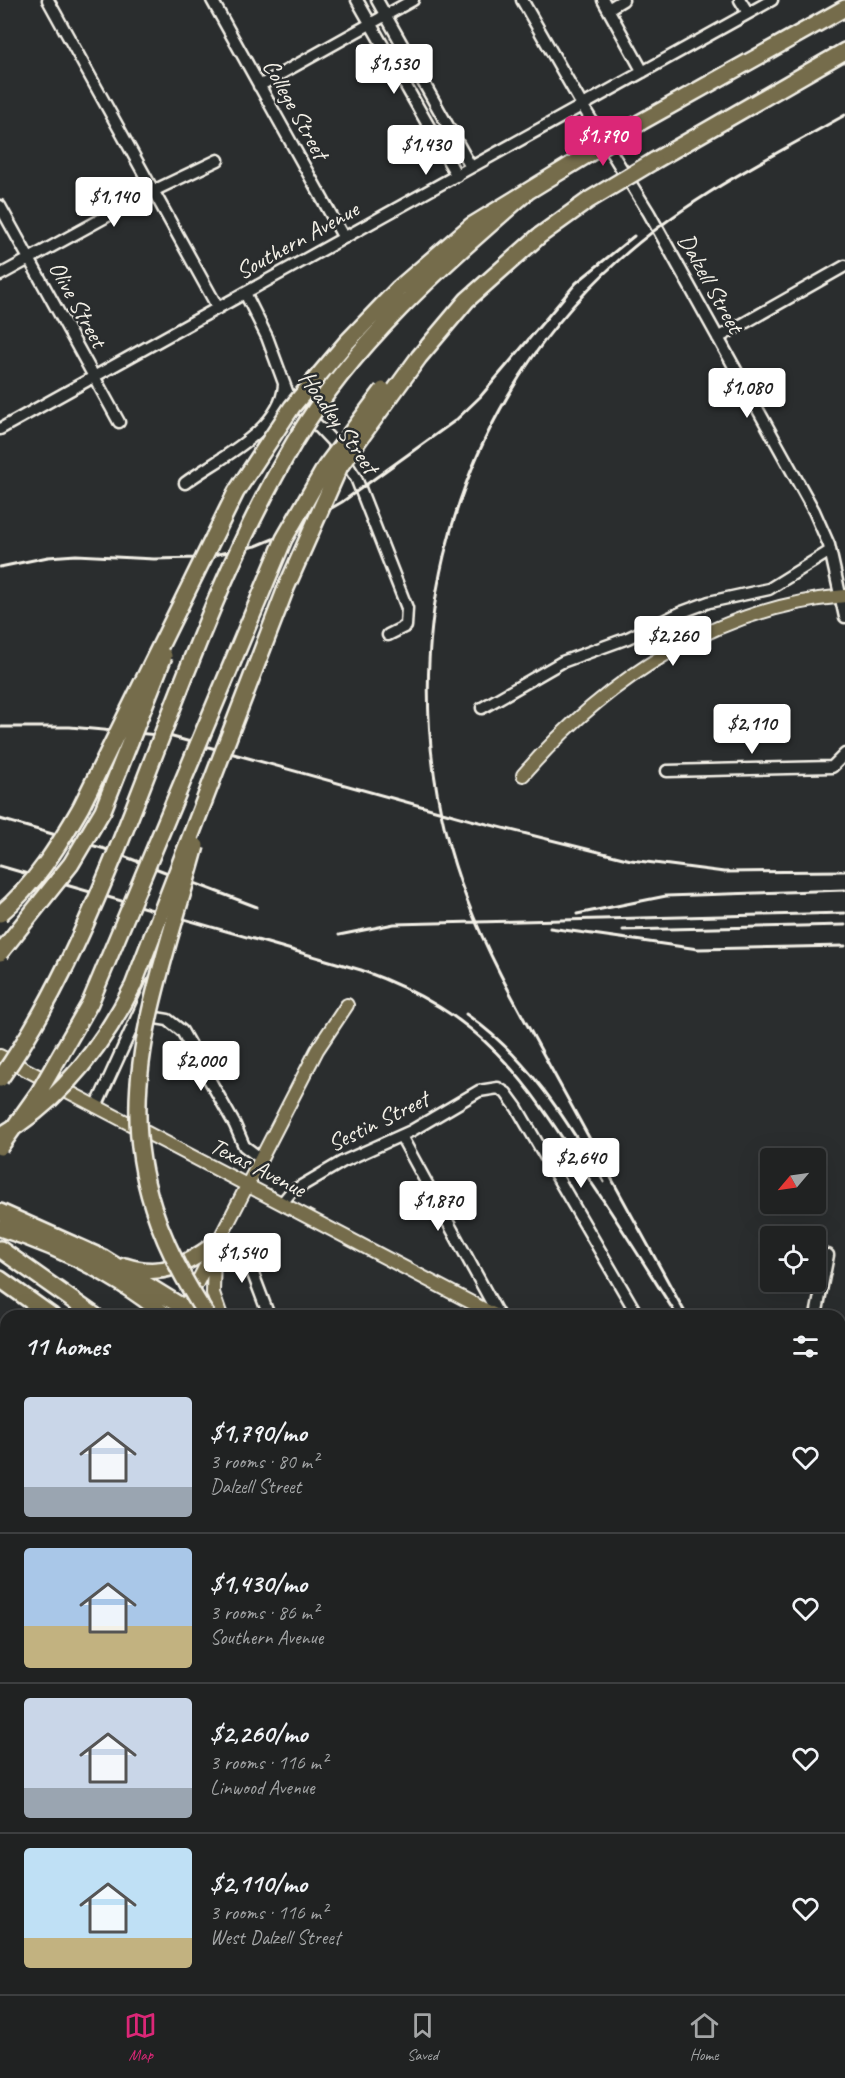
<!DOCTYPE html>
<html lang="en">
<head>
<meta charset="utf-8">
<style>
	:root { --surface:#202222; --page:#2d2f2f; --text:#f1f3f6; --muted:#a2a4a5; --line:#3d3f40; --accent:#db2777 }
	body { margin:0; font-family:Caveat,sans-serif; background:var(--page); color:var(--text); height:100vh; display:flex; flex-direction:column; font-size:22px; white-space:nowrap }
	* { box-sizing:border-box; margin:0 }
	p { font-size:20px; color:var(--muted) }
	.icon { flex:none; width:33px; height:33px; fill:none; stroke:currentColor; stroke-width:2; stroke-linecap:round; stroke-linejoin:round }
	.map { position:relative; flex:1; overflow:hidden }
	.sheet { position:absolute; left:0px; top:1310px; width:846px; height:686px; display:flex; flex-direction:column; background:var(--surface); border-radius:18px 18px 0 0; box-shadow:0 6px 24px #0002,0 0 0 2px var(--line) }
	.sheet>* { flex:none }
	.needle { width:39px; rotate:241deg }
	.buttons { position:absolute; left:760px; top:1148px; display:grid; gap:12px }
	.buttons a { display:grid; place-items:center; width:66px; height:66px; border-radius:6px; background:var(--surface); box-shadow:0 6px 24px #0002,0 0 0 2px var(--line); font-size:30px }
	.price { position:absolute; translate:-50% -51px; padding:0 14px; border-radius:6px; background:#fff; color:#222; font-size:20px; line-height:39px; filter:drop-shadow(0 2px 3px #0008) }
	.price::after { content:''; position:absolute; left:50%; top:36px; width:18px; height:14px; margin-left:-9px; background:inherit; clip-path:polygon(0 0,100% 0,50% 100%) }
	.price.on { background:var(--accent); color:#fff }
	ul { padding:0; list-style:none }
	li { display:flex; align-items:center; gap:18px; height:150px; padding:0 24px }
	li+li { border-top:2px solid var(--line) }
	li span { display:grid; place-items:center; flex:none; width:168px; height:120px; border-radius:6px; color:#555 }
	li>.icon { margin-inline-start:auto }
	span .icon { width:72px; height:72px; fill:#fffc; stroke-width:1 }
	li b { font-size:26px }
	h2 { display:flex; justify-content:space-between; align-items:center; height:72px; padding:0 24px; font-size:26px }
	.dock { display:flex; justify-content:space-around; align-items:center; height:84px; border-top:2px solid var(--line); background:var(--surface); font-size:16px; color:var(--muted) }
	.dock a { display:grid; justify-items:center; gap:3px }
	.dock .on { color:var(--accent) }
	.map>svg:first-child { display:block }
	.green { fill:#676d53; stroke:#aeaf9e; stroke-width:1.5 }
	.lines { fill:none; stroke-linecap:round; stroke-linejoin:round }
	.minor-casing { stroke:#f4f1e8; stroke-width:15 }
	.major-casing { stroke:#f4f1e8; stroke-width:16 }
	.highway-casing { stroke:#f4f1e8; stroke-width:20 }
	.minor { stroke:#2a2d2e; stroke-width:10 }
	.major { stroke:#746c4b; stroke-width:12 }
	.highway { stroke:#746c4b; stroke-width:15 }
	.rail { stroke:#f4f1e8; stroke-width:3 }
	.highway-bridge-casing { stroke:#f4f1e8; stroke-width:20; stroke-linecap:butt }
	.highway-bridge { stroke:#746c4b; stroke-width:15 }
	.labels { text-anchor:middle; stroke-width:5; stroke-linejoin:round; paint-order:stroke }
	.street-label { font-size:24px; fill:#f4f1e8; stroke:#2a2d2e }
</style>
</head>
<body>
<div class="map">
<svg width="845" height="1994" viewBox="0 0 845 1994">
	<rect width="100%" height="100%" fill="#2a2d2e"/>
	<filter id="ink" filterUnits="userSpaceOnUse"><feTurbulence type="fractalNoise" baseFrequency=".0167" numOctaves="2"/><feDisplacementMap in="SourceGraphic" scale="12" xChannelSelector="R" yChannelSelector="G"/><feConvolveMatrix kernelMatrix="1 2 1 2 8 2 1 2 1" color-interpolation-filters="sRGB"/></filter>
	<g filter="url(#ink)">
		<path class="green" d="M6,1964V1989H172L174,1994H0V1968Z"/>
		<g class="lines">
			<defs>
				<path id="minor" d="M48,0L218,308
					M212,0L344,238
					M357,0L457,176
					M377,0L471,167
					M522,0L582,105L649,213L814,511L829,545L845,617
					M603,0L643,72
					M740,0L748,13
					M608,9L623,0
					M259,86L413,0
					M0,206L119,422
					M0,275L153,191L218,160
					M245,293L267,337L288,394L332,441L356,478L407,608L406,626L388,635
					M718,338L845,266
					M0,429L772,0
					M185,483C217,459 281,431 284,385
					M482,708L562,662L628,638L682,612L709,602L769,589L830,551
					M667,771L832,767L845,754
					M138,1015L168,1020L182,1031L235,1125L244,1146L260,1158
					M96,1107L152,984
					M401,1136L499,1316
					M282,1203L291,1192L342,1162L411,1131L479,1091L498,1088L506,1093L517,1108L638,1316
					M241,1242L269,1316
					M619,1316L635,1311
					M816,1316L828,1255
					M840,1685L845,1695
					M0,1956L6,1953
					M178,1989L181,1994
					M341,1989L343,1994
					M509,1989L512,1994
					M678,1989L681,1994
					M474,1994L483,1989"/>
				<path id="major" d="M523,775C606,679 716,607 845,596
					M0,1056L497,1316
					M214,1253L213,1293L221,1316
					M180,1316L317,1050L347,1005
					M840,1418L845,1419
					M840,1511L845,1520
					M0,1645L6,1638
					M840,1801L845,1805"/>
				<path id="highway" d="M641,122L845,8
					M654,161L845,51
					M0,1212L103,1258L184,1308
					M0,1228C60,1247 117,1275 166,1316
					M0,1249L95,1316
					M125,1266C161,1278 186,1265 215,1244
					M0,1279L52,1316
					M0,1386L6,1392
					M0,1413L6,1418
					M0,1458L6,1459
					M840,1838L845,1842
					M840,1871L845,1874
					M840,1909L845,1912"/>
			</defs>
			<use href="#minor" class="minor-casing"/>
			<use href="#major" class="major-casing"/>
			<use href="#highway" class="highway-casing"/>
			<use href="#minor" class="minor"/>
			<use href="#major" class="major"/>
			<use href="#highway" class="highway"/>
			<path class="rail" d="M0,567L48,557L76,555L154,559L199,558L256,546L290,532L342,502L456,420L480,397L576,283L634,236
				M0,727H70L169,736L471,820L631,860L724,872L845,871
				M0,819L105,849L257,907
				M0,866L361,970C486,1015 525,1079 593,1185C622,1228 649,1272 677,1316
				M577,914L666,896L845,890
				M550,928L698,949L845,946
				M623,930L845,925
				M339,935L394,924L845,913
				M466,1014C528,1057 566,1119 604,1182
				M687,1316C644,1237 601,1159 558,1081C526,1022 491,963 467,900C381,677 441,418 620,259C686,199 767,159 845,115
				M840,1605L845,1614"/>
			<defs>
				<path id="highway-bridge" d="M196,846C145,1030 91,1140 207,1316
					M0,914C35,884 58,847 81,807L236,492L292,407L346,343L399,288L471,226L641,122
					M0,953L71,864L103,810L164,656
					M0,1079C52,1005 87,924 121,840C175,706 221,566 295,441C354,342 442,266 527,192
					M0,1136C60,1102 102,1047 133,986L286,588L340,466L419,357L467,300L539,236L589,200L654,161
					M0,1147L39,1092L90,1003L284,539L326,466L383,390"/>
			</defs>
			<use href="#highway-bridge" class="highway-bridge-casing"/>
			<use href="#highway-bridge" class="highway-bridge"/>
		</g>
	</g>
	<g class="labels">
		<g class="street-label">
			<text transform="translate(296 109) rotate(61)" y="8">College Street</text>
			<text transform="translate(297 240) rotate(-29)" y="8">Southern Avenue</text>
			<text transform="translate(711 283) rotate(61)" y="8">Dalzell Street</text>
			<text transform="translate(78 304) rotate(61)" y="8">Olive Street</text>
			<text transform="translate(339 422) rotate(55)" y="8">Hoadley Street</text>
			<text transform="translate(378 1121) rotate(-26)" y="8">Sestin Street</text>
			<text transform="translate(258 1167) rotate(27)" y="8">Texas Avenue</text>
		</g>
	</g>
</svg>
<div class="buttons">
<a><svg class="needle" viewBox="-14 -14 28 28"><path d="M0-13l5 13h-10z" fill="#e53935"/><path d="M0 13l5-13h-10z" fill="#a2a4a5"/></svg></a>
<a><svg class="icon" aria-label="locate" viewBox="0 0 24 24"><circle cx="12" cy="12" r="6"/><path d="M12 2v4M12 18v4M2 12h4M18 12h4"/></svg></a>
</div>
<b class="price" style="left:394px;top:95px">$1,530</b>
<b class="price on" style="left:603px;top:167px">$1,790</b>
<b class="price" style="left:426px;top:176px">$1,430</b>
<b class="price" style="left:114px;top:228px">$1,140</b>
<b class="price" style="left:747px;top:419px">$1,080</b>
<b class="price" style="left:673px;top:667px">$2,260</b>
<b class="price" style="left:752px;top:755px">$2,110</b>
<b class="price" style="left:201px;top:1092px">$2,000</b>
<b class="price" style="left:581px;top:1189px">$2,640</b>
<b class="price" style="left:438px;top:1232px">$1,870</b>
<b class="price" style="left:242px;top:1284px">$1,540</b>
<section class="sheet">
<h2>11 homes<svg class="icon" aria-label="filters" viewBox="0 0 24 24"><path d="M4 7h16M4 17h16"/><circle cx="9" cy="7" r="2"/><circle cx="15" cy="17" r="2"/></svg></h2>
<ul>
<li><span style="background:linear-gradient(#c9d6e8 75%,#9aa5b1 0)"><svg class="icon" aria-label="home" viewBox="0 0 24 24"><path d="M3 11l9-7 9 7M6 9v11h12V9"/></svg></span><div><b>$1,790/mo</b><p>3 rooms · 80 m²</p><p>Dalzell Street</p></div><svg class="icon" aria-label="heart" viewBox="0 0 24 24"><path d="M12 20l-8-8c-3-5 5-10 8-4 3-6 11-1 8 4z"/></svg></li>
<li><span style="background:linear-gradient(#a9c7e8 65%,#c2b280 0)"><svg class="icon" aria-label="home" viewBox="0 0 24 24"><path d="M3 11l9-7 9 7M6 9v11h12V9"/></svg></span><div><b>$1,430/mo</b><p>3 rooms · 86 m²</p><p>Southern Avenue</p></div><svg class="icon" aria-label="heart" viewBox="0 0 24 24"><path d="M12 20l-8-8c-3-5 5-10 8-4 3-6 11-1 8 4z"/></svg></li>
<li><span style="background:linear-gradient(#c9d6e8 75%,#9aa5b1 0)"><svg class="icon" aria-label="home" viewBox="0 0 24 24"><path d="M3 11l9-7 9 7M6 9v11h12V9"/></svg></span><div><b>$2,260/mo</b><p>3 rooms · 116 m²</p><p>Linwood Avenue</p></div><svg class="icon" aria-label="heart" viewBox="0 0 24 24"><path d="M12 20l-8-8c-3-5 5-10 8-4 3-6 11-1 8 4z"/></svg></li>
<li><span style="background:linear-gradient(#bfe0f5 75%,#c2b280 0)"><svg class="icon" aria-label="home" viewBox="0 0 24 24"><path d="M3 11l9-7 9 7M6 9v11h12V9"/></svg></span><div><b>$2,110/mo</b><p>3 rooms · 116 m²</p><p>West Dalzell Street</p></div><svg class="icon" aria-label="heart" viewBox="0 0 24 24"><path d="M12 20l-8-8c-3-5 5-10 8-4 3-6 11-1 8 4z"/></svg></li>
</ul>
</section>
</div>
<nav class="dock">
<a class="on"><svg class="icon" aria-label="map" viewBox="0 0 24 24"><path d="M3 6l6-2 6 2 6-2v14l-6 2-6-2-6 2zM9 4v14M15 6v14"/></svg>Map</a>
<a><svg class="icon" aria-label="saved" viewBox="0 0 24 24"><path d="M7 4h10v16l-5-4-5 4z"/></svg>Saved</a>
<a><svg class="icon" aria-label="home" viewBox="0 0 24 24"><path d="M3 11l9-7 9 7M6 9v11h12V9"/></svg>Home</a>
</nav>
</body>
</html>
